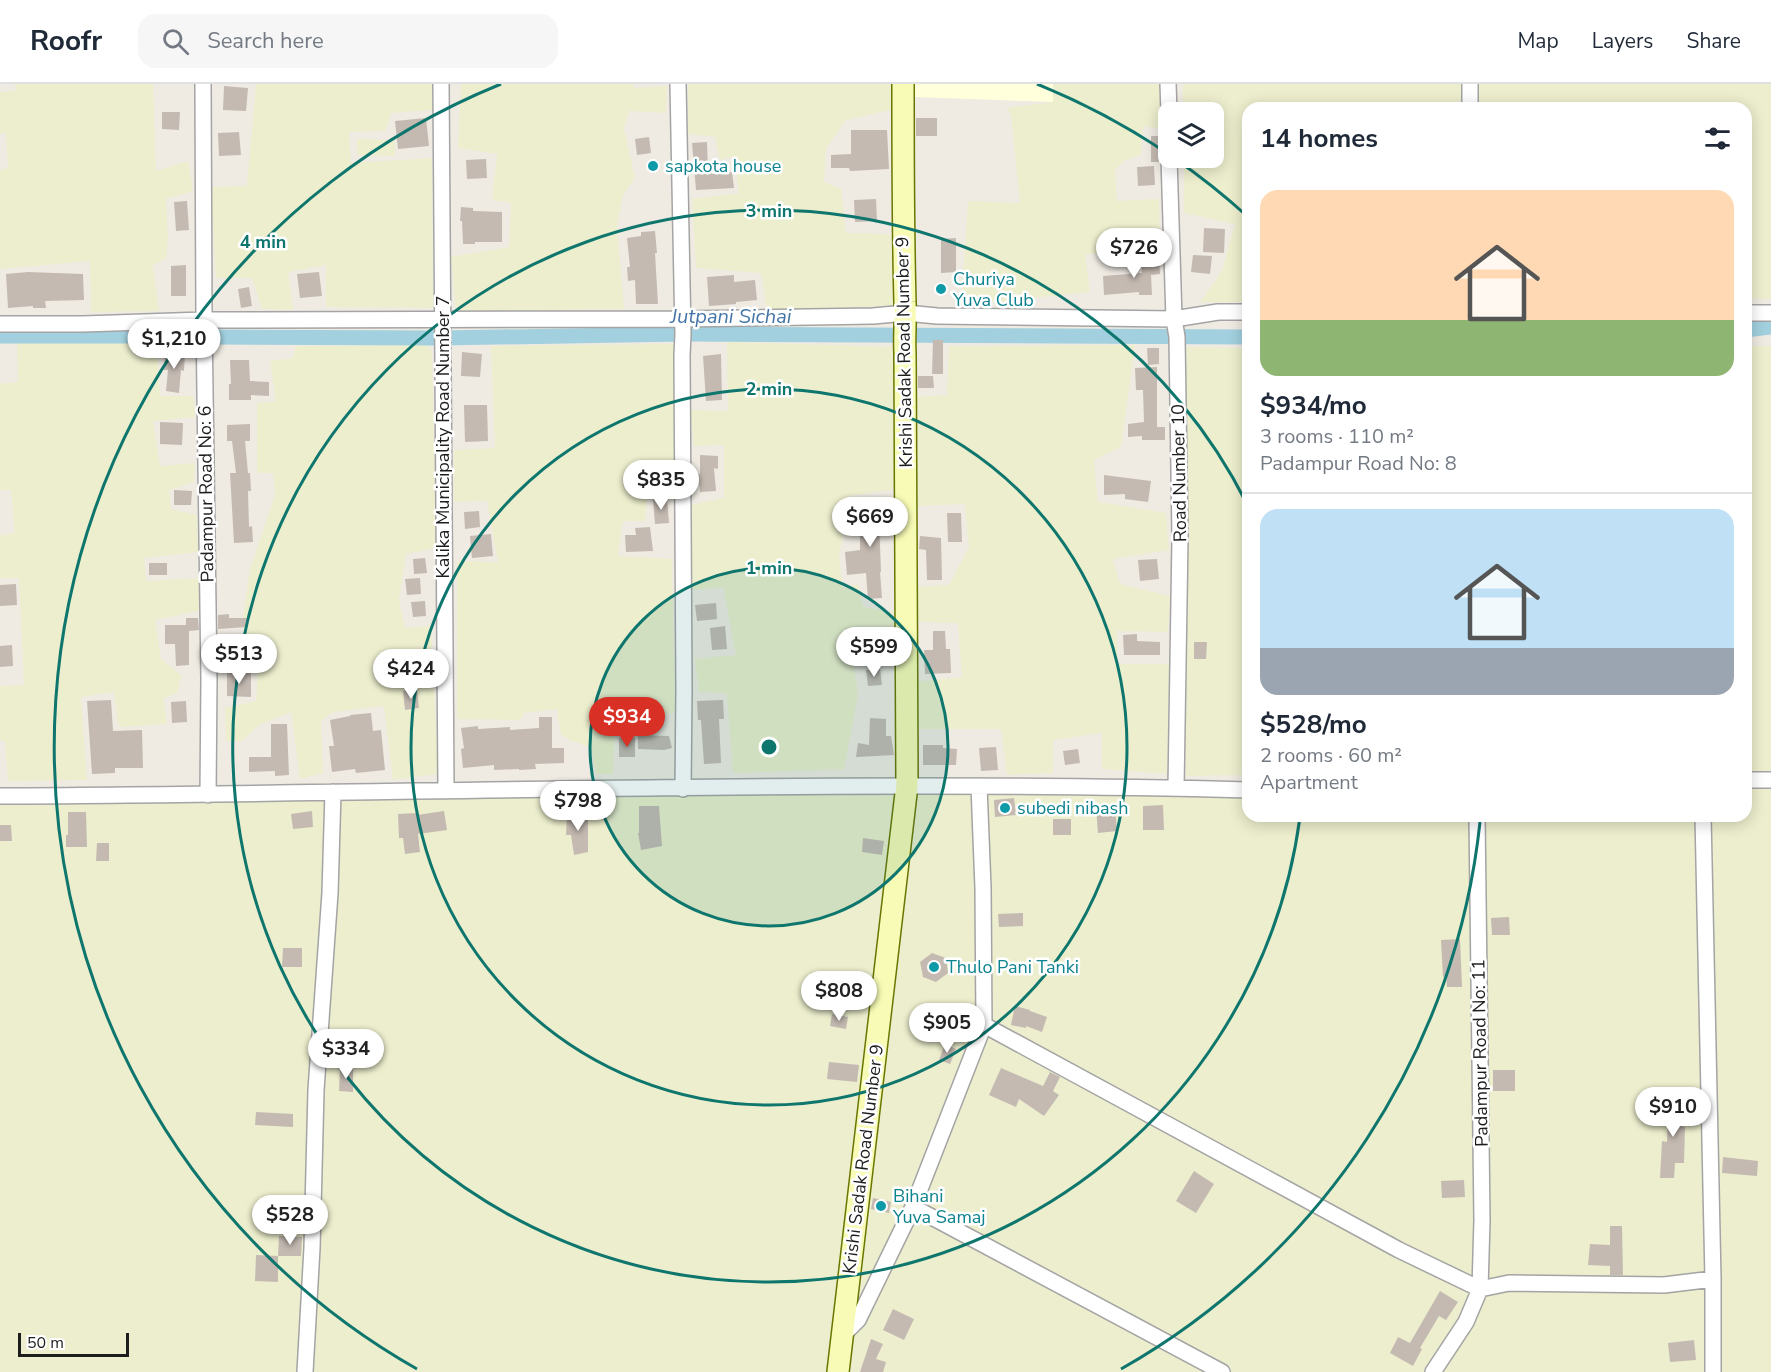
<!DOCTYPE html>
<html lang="en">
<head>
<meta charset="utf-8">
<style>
	:root { --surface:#fff; --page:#f6f6f7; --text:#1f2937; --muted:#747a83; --line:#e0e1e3; --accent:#d93025 }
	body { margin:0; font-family:"Nunito Sans",sans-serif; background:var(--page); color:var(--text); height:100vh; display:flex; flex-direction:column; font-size:22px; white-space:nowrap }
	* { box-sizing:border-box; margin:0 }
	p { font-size:20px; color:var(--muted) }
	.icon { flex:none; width:33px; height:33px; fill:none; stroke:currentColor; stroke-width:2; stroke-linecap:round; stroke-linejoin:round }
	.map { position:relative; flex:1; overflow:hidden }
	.side { position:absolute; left:1242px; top:18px; width:510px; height:720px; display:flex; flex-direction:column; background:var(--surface); border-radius:18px; box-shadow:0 3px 15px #0003 }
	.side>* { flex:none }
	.fabs { position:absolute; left:1158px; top:18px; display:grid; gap:12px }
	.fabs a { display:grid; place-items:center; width:66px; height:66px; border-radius:12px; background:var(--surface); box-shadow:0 3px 15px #0003; font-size:30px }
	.scale { position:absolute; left:18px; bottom:15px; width:111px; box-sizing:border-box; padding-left:6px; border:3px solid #1d1d1d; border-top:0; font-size:16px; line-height:21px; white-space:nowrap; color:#1d1d1d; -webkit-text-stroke:4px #fff; paint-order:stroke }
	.price { position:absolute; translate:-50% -51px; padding:0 14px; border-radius:21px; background:#fff; color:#222; font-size:20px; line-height:39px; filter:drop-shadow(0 2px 3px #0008) }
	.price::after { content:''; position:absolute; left:50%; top:36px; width:18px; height:14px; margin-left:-9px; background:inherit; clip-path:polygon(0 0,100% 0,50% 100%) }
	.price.on { background:var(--accent); color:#fff }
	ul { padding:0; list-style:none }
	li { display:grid; align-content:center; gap:12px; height:318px; padding:0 18px }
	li+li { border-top:2px solid var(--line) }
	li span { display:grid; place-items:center; height:186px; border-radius:18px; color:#555 }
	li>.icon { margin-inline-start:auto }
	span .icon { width:108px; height:108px; fill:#fffc; stroke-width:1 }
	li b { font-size:26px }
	h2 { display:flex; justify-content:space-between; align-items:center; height:72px; padding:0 18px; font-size:26px }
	header { display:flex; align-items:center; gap:36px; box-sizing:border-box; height:84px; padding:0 30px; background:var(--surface); border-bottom:2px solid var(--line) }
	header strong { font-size:28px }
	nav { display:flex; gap:33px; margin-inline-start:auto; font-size:21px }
	.search { width:420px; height:54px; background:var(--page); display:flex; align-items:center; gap:15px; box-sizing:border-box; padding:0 21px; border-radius:18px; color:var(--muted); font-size:22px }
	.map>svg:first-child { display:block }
	.education { fill:#ffffdc }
	.farmland { fill:#eceecd }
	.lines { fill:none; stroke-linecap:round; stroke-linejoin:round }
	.canal { stroke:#a2d0de; stroke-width:15 }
	.building { fill:#c4bab2 }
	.street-casing { stroke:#a4a4a4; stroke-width:18 }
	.secondary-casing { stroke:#697602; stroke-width:24 }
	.street { stroke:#fff; stroke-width:15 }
	.secondary { stroke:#f7fbb5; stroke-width:21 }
	.ring { fill:none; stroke:#0f766e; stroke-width:3 }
	.culture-dot { fill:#0f9aa8; stroke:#fff; stroke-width:2 }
	.labels { text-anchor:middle; stroke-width:5; stroke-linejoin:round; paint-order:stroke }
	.culture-label { font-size:18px; fill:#0d838f; stroke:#fff; text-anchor:start }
	.street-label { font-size:18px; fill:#1d1d1d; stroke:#fff }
	.water-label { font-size:20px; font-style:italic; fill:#4575a7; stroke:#fff }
	.centre { fill:#0f766e; stroke:#fff; stroke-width:3 }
	.ring-label { font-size:18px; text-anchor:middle; font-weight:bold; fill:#0f766e; stroke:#fff; stroke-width:5; stroke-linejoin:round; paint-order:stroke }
</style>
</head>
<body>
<header>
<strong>Roofr</strong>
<div class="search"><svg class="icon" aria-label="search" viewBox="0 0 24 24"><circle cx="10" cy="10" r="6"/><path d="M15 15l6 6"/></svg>Search here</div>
<nav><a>Map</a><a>Layers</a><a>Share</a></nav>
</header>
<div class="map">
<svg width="1771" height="1288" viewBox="0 0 1771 1288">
	<rect width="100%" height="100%" fill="#efebe3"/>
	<path class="education" d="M915,0H1053V18L915,13Z"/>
	<path class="farmland" d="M15,0H153L156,87L188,77L193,107L166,115L168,154L166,174L153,181L159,227L91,228L90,177L0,185V86L8,84L6,49L0,50V8L16,7Z
		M256,0H432L433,26L391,29L386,47L349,48L351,79L432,74L433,224L326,223V181L288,188L293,226L262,225L252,194H216L211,103L247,102Z
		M461,0H634V4L667,2L666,29L629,27L624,44L635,94L623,111L617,143L624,225L456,227L451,173L509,163L511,119L492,116L497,70L458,64Z
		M688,0H896V25L846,36L826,65L824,98L841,105L846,149L892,150L895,222L767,226L761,189L696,184L692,115L739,109L734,72L720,76L715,53L688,50Z
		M1053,0H1162L1161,45L1143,42L1141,71L1125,76L1115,86L1117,117L1159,115L1160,160L1085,171L1090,208L961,222L968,117L1020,119L1011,31L1007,24L1053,18Z
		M1183,0H1466V24H1248V218H1200L1222,187L1235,140L1184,129V74H1214V28H1183Z
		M1478,0H1771V215L1746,214V24H1479Z
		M357,55L395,56V72L357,71Z
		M17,257L157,258L160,312H193L195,333L153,337L160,382L195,379L194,398L169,406L171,425L197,431L198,468L144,474L146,497L199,494L202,526L155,536L161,575L181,591L178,608L163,615L167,640L119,643L114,608L81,613L87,696L8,697L5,657H0V602L24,601L19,494H0V451L15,449L11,406H0V300L18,298Z
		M727,258L895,263L897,405L849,412L839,472L843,505L858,500L863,523L896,528V575L854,582L858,611L844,685L733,689L727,609L699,608L695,575L736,571L723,503L692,506L690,421L724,414V361L694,362L690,326L728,327Z
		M675,260L676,404L648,409L645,437H623L618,472L672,475L675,628L636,638L615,648L613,690H596L591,664L570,656L561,651L557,625L524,629L520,636L457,635V477L498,478L487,417L454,418V366L495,364L491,262Z
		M426,261L432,267L436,464L406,470L399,516L405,544L431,542L438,690L393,696L384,622L333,628L321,637L323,689L300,695L291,628L259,641L242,657H226L225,624L256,617L258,581L247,571L242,538L250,485L275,411L273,389H257V319L276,317L270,277L293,274L296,262Z
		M1135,261L1121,363L1094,376L1098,418L1166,429L1169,466L1113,475L1120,500L1170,512L1168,548L1117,547L1118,580H1169L1167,690L1102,685V649L1053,656V689L1007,691L1001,645H915V598L962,593L958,539L919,538L915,503L949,501L969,463L965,420L916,422L914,313L947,311L949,262Z
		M1746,262H1771V690L1746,689Z
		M1185,263L1248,264V691L1186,692Z
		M926,693L979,710L1248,706V732H1746V696H1771V1288H0V712L683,705Z"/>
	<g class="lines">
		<path class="canal" d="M1746,246L1771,243
			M0,252H191
			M213,253L442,254L683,250L1248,253"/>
	</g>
	<path class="building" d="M224,2L248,4L246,27L223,26Z
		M162,28H180L179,46L162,45Z
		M426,34L429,62L398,65L395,37Z
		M916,34H937V52H916Z
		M851,46H887L889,85L850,87L849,84H831V71L851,70Z
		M239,48L241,71L219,72L218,49Z
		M1151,52H1162V67L1160,70L1159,78H1151Z
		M649,53L651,69L637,71L635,55Z
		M707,58L708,87H712V90L732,88L734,104L696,106L692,59Z
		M486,75L487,94L467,95L466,76Z
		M1154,82L1155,101L1138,102L1137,83Z
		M876,115L877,137L855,138L854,116Z
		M187,117L189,146L176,147L174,118Z
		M461,123L473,124V127L502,128V158H475V160H463L462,137H460Z
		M1204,144L1225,145L1224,169L1203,168Z
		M655,147L657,169H655L658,220H636L635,196L628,197L627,183H630L627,154L641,152V148Z
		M956,154V188L941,189V155Z
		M1159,170L1160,190L1151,191L1152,211H1139V208L1104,211L1103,192L1142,189L1141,171Z
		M1193,171L1212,172L1210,190L1191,188Z
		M186,181V212H171V182Z
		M28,188L83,190L84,216L45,217L46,224H33V222L8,224L6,190Z
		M319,188L322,212L300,214L297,190Z
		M734,191V198L755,196L757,216L736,218V220L709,222L707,193Z
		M249,203L252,222L241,224L238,205Z
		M933,256H943V290H932Z
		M1147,264H1159V280L1148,281Z
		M165,268L185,269L184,287L181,286L179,309L166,307L168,286H164Z
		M462,268L482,270L480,293L461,292Z
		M721,270L722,316L706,317L703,272Z
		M230,276H249L250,297L269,298V312L251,311V316H229V300H231Z
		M1157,283V343H1165V356H1142V352L1128,353V340L1144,338L1143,306H1136L1135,284Z
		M918,292H933L934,304H918Z
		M464,321H487L488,357L465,358Z
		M160,338L183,339L182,361L160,360Z
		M250,340V357H245L248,389H250L251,407H248L249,443L252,442L253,458L234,459L230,389H236L232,357H227V341Z
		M700,371L718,372V385L714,384L716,407L700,408L698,390H700Z
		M1104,391L1151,397L1148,418L1125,415V410L1104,411Z
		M174,406L192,407L191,421H174Z
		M667,414L669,439L655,440L653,415Z
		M887,415L889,433L879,434L881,488H880L882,514L868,515L866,489L847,491L845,468L860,466V450H866L864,416Z
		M479,427L480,443L465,445L464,428Z
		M947,429H961L962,458H948Z
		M650,443L653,467L626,468L625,451H636L635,444Z
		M491,450L493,472L472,474L470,452Z
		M920,452L941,454L942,496H927L926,466L919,465Z
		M425,474L427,489L414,490L413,475Z
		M1157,475L1159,495L1140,497L1138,476Z
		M149,479H167V491H149Z
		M420,494L421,510L407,511L405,495Z
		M16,500L17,521L0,522V501Z
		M425,517L426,532L413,533L411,518Z
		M716,519L717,535L697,537L695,521Z
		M229,530V534H247V543L218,545V531Z
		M186,534H198L199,546L189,547V581L176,582L175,560H165V541H186Z
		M725,542L727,565L712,566L710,544Z
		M933,547H945L946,565H950L951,589L925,590L924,566H933Z
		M1137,550V557L1160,558V571H1124L1123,551Z
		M1194,558H1207L1206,575H1194Z
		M12,561L13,582L0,583V562Z
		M880,585L882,601L868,602L866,586Z
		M227,589H251V613L227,612Z
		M417,605L419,624L405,626L403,607Z
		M111,616L113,647L142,646L143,684H115V689L92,690L87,617Z
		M723,616L724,635H719L721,679L704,680L701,636H698L697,617Z
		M186,617L187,638L172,639L171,618Z
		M371,629L373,647L381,646L385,686L356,689L355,685L332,688L329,662H334L330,636L350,632V631Z
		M539,633H552V664H564V679L535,680L536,685L519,686V685L494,686V681L463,684L461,665L464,664L461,644L478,642V645L510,643V646L539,644Z
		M870,634L886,635V652H891L894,671L856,673L858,659L869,661Z
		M271,640H287L289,691L275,692V687L249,688V673H271Z
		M638,651L669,652L672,664L664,666L638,665Z
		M619,654H635V673H619Z
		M923,661H943V664L957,665L956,681H923Z
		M996,663L998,686L981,687L979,664Z
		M1078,665L1080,679L1065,681L1063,667Z
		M1014,714L1016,731L995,733L994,716Z
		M1115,721L1117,747L1098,749L1096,723Z
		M1163,721L1164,746H1143V722Z
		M639,722H659L662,762L641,766L638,749H639Z
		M312,727L313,743L293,745L291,730Z
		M444,727L447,746L418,750L420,768L405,770L403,754H399L398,730L417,729V731Z
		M68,728H86L87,763H66V751H68Z
		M567,730H588V768L574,771L571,751H566Z
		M1053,735H1071V751H1053Z
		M0,741H11L12,757H0Z
		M863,754L884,757L882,771L862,768Z
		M97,759H109V777H96Z
		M1023,829V842L999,843L998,830Z
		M1509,833L1510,851H1492L1491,834Z
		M1460,855L1462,903H1447L1446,892L1443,893L1441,856Z
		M283,864H302V883H282Z
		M932,869L946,874L948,889L936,898L923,893L920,878Z
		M1015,922L1030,926V927L1047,933L1042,948L1026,942V944L1011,941Z
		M832,930L848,933L846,945L830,942Z
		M945,960L956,965L950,980L939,976Z
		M829,978L859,981L857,998L827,995Z
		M1001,984L1043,1002L1050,988L1060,993L1053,1007L1059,1011L1044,1032L1019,1015L1016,1023L989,1011Z
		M340,985H353V1008L339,1007Z
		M1493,986H1515V1007H1493Z
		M1665,1014L1686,1016L1683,1043H1685L1684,1079H1675L1674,1094H1660L1662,1057L1667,1058L1668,1027L1664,1026Z
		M256,1028L293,1030V1043L255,1041Z
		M1723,1073L1758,1077L1757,1092L1722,1089Z
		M1194,1087L1214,1100L1196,1129L1176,1117Z
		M1464,1096L1465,1113L1442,1114L1441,1097Z
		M873,1114L891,1118L889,1129L871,1125Z
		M1610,1142H1622L1623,1191H1610V1182L1588,1181L1590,1160L1610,1161Z
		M279,1152L302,1153L301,1172H278Z
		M256,1171L278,1172V1198L255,1197Z
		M1440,1207L1458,1218L1446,1236L1439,1232L1420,1264L1422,1265L1413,1282L1390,1269L1398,1253L1410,1259Z
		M893,1225L914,1235L904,1256L883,1246Z
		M871,1255L883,1260L876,1275L886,1278L883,1288H860Z
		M1694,1256L1696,1276L1670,1278L1668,1259Z"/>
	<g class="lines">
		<defs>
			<path id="street" d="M203,0L204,236L209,595L208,711
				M441,0L446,707
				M678,0L683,250L682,271L684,606L683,705
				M1168,0L1169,28
				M1470,0V24
				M1169,74L1174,235L1177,253L1180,454L1176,704
				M1746,229H1771
				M0,240H83L204,236L682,235L873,232L906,229L937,232L1174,235L1218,228H1248
				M1746,696H1771
				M0,712C416,710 832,695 1248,706
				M1703,732L1713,1195
				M984,941L1399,1166L1480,1205L1509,1199L1664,1201L1713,1195V1288
				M913,1123L1222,1288
				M843,1251L858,1236L913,1123L984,941L983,804L979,702
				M305,1288L312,1164L316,1006L330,809L333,708
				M1433,1288L1466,1238L1480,1205L1482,1136L1477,732"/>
			<path id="secondary" d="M838,1288L907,701L905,269C904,252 906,235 905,218C903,145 903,73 903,0"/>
		</defs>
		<use href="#street" class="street-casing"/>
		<use href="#secondary" class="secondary-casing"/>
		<use href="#street" class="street"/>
		<use href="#secondary" class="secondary"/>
	</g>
	<circle cx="769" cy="663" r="179" fill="#0f766e" fill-opacity=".12"/>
	<g class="ring">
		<circle cx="769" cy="663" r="179"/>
		<circle cx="769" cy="663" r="358"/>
		<path d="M1300 733A536 536 0 1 1 1247 420"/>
		<path d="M1480 738A715 715 0 0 1 1121 1285M417 1285A715 715 0 0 1 501 0M1037 0A715 715 0 0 1 1164 67M1174 74A715 715 0 0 1 1247 132"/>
	</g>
	<g class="culture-dot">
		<circle cx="653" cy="82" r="6"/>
		<circle cx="941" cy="205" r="6"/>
		<circle cx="1005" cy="724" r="6"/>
		<circle cx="934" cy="883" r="6"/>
		<circle cx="881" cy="1122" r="6"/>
	</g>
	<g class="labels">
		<g class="culture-label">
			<text x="665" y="88">sapkota house</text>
			<text x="953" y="201">Churiya<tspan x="953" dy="21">Yuva Club</tspan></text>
			<text x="1017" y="730">subedi nibash</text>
			<text x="946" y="889">Thulo Pani Tanki</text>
			<text x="893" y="1118">Bihani<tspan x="893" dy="21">Yuva Samaj</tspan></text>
		</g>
		<g class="street-label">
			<text transform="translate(904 268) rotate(-91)" y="6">Krishi Sadak Road Number 9</text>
			<text transform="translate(443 353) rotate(-90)" y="6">Kalika Municipality Road Number 7</text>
			<text transform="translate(1179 389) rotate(-91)" y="6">Road Number 10</text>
			<text transform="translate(206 410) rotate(-91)" y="6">Padampur Road No: 6</text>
			<text transform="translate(1480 969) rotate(-91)" y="6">Padampur Road No: 11</text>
			<text transform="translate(863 1075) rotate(-83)" y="6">Krishi Sadak Road Number 9</text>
		</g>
		<g class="water-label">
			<text x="731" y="239">Jutpani Sichai</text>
		</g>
	</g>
	<circle cx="769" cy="663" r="9" class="centre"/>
	<g class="ring-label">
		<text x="769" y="133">3 min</text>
		<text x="263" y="164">4 min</text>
		<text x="769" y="311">2 min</text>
		<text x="769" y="490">1 min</text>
	</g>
</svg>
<div class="fabs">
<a><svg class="icon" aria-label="layers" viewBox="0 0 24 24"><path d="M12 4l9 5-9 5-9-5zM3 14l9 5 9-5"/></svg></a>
</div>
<div class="scale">50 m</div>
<b class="price" style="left:1134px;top:195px">$726</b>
<b class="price" style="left:174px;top:286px">$1,210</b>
<b class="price" style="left:661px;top:427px">$835</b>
<b class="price" style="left:870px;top:464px">$669</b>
<b class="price" style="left:874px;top:594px">$599</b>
<b class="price" style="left:239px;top:601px">$513</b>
<b class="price" style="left:411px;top:616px">$424</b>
<b class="price on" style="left:627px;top:664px">$934</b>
<b class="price" style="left:578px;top:748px">$798</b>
<b class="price" style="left:839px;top:938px">$808</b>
<b class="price" style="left:947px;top:970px">$905</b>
<b class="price" style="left:346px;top:996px">$334</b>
<b class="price" style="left:1673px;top:1054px">$910</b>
<b class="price" style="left:290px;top:1162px">$528</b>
<section class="side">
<h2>14 homes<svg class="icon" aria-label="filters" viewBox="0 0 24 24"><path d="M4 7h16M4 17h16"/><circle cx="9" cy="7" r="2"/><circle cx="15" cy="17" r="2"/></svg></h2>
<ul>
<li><span style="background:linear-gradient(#ffd9b3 70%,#8fb573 0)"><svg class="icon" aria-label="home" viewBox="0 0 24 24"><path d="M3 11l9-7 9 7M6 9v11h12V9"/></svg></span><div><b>$934/mo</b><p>3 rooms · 110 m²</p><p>Padampur Road No: 8</p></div></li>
<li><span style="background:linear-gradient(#bfe0f5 75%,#9aa5b1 0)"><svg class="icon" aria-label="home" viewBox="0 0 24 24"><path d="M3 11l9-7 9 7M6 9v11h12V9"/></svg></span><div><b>$528/mo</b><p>2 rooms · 60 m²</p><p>Apartment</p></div></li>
</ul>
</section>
</div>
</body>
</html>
